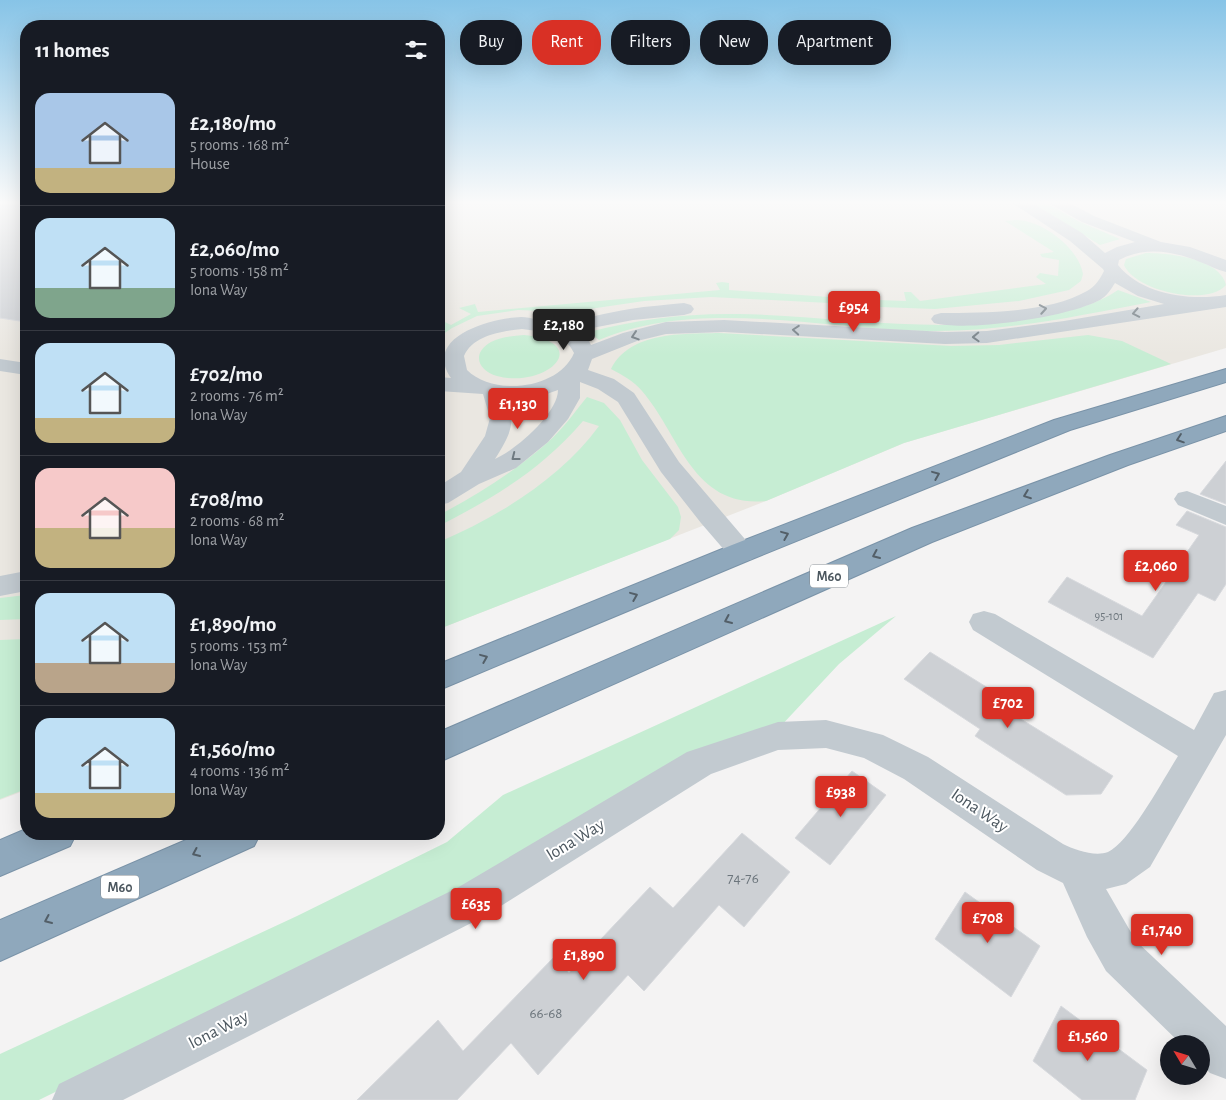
<!DOCTYPE html>
<html lang="en">
<head>
<meta charset="utf-8">
<style>
	:root { --surface:#171b24; --page:#20242c; --text:#f1f3f6; --muted:#9ea1a6; --line:#363941; --accent:#d93025 }
	body { margin:0; font-family:"Alegreya Sans",sans-serif; background:var(--page); color:var(--text); height:100vh; display:flex; flex-direction:column; font-size:19px; white-space:nowrap }
	* { box-sizing:border-box; margin:0 }
	p { font-size:16px; color:var(--muted) }
	.icon { flex:none; width:28px; height:28px; fill:none; stroke:currentColor; stroke-width:2; stroke-linecap:round; stroke-linejoin:round }
	.map { position:relative; flex:1; overflow:hidden }
	.details { position:absolute; left:20px; top:20px; width:425px; height:820px; display:flex; flex-direction:column; background:var(--surface); border-radius:20px; box-shadow:0 5px 20px #0002 }
	.details>* { flex:none }
	.top-card { position:absolute; left:460px; top:20px; width:475px; height:45px; display:flex; gap:10px }
	.needle { width:32px; rotate:308deg }
	.controls { position:absolute; left:1160px; top:1035px; display:grid; gap:10px }
	.controls a { display:grid; place-items:center; width:50px; height:50px; border-radius:50%; background:var(--surface); box-shadow:0 5px 20px #0002; font-size:25px }
	.price { position:absolute; translate:-50% -42px; padding:0 11px; border-radius:5px; background:var(--accent); color:#fff; font-size:16px; line-height:32px; filter:drop-shadow(0 1px 2px #0008) }
	.price::after { content:''; position:absolute; left:50%; top:30px; width:15px; height:11px; margin-left:-8px; background:inherit; clip-path:polygon(0 0,100% 0,50% 100%) }
	.price.active { background:#222; color:#fff }
	ul { padding:0; list-style:none }
	li { display:flex; align-items:center; gap:15px; height:125px; padding:0 15px }
	li+li { border-top:1px solid var(--line) }
	li span { display:grid; place-items:center; flex:none; width:140px; height:100px; border-radius:15px; color:#555 }
	li>.icon { margin-inline-start:auto }
	span .icon { width:60px; height:60px; fill:#fffc; stroke-width:1 }
	li b { font-size:21px }
	h2 { display:flex; justify-content:space-between; align-items:center; height:60px; padding:0 15px; font-size:21px }
	.pill { padding:0 18px; border-radius:20px; background:var(--surface); box-shadow:0 5px 20px #0002; font-size:18px; line-height:45px }
	.pill.active { background:var(--accent); color:#fff }
	.map>svg:first-child { display:block }
	.commercial { fill:#eae7e1 }
	.green { fill:#c6edd3 }
	.building { fill:#cdd0d4; stroke:#d7d9dd }
	.lines { fill:none; stroke-linecap:round; stroke-linejoin:round }
	.highway-casing { stroke:#7a93a8; stroke-width:2 }
	.minor { fill:#c2cad0; fill-rule:evenodd }
	.highway { fill:#8fa8bc; fill-rule:evenodd }
	.oneway { stroke:#6f7a81 }
	.oneway2 { stroke:#535f68 }
	.labels { text-anchor:middle; stroke-width:4; stroke-linejoin:round; paint-order:stroke }
	.number-label { font-size:12px; fill:#6c757c }
	.shield { fill:#fff; stroke:#82898f; stroke-width:1 }
	.shield-label { font-size:14px; font-weight:bold; fill:#4c575f }
	.near-number-label { font-size:15px; fill:#6c757c }
	.near-street-label { font-size:18px; fill:#4c575f; stroke:#fff }
</style>
</head>
<body>
<div class="map">
<svg width="1226" height="1100" viewBox="0 0 1226 1100">
	<rect width="100%" height="100%" fill="#f4f3f3"/>
	<path class="commercial" d="M0,201H26V790L0,800Z
		M439,201H1226V348L904,443L766,501L439,629Z"/>
	<path class="green" d="M1029,201H1042L1080,222L1120,239L1100,245Z
		M1015,220C1041,219 1079,248 1083,274L1081,281L1069,290L1019,301L935,309L880,307L878,300L906,301L904,292H911L920,301L1046,284L1036,277L1040,273L1058,276L1059,260L1042,257L1040,254L1054,252L1005,221Z
		M1146,253C1168,253 1220,258 1226,285C1207,307 1135,291 1124,265L1126,259Z
		M722,282L729,283V290L829,297V303L711,297L644,301L569,312L518,310L477,316L452,328L439,337V319L451,325L471,314L459,308L475,304L478,312L720,290L716,283Z
		M1118,290L1151,302C1077,316 1005,332 929,331C822,330 700,297 599,340L589,332C639,319 687,313 738,314C842,316 944,337 1047,315C1073,310 1096,305 1118,290Z
		M719,333L951,346L999,345L1088,335L1122,341L1171,364L904,443L766,501C692,508 680,435 642,391C634,381 622,375 611,369C630,331 683,334 719,333Z
		M524,335C595,343 546,389 497,376C478,371 471,353 491,342C501,337 512,336 524,335Z
		M587,397L604,403L620,420L642,460L678,507L681,517L679,530L670,539L439,629V542C498,517 561,478 599,426L583,421C541,470 495,497 439,526V515C477,495 514,472 547,443C562,430 574,413 587,397Z
		M26,595V619L0,620V598Z
		M896,616L839,664L778,729L470,892L297,973L39,1100H0V1054L297,916L447,842L503,795Z
		M26,639V789L0,799V640Z"/>
	<path class="building" d="M0,201H26V322L0,318Z
		M1226,461V504L1200,494Z
		M1187,511L1226,527V584L1215,601L1198,593L1153,658L1048,602L1067,577L1142,616L1199,535L1176,525Z
		M930,652L1009,701L1003,708L1113,776L1101,794L1066,795L975,736L980,729L904,679Z
		M852,771L886,795L830,865L795,838Z
		M742,833L790,872L744,927L719,905L644,991L628,975L538,1075L511,1043L457,1100H357L438,1020L463,1051L554,957L569,973L650,887L673,908Z
		M965,892L1040,946L1011,997L935,939Z
		M1061,1006L1147,1070L1135,1100H1082L1033,1061Z"/>
	<g class="lines">
		<defs>
			<path id="highway" d="M1226,369V382L1070,430L752,559L439,690V664L732,545L1054,420Z
				M1226,416V431L1128,465L932,542L439,762V732L912,528L1110,455Z
				M26,829V834H76L70,846L0,876V840Z
				M200,834H260L254,846L0,961V920Z"/>
		</defs>
		<use href="#highway" class="highway-casing"/>
		<path class="minor" d="M1009,201H1029L1082,233L1105,253L1117,247L1135,242L1082,222L1045,201H1066L1094,216L1161,242L1190,247L1226,260V272C1217,270 1209,265 1200,262C1174,251 1145,246 1119,260L1118,265C1142,295 1190,301 1226,295V307L987,343L945,344L724,332L666,334L637,341L592,359L588,370L614,379L634,393L679,462L756,552L752,559L742,562L732,559L701,523L661,472L618,402L598,389L580,382V398L568,419L548,442L516,468L479,484L448,503L439,505V486L461,472L485,436L490,418L483,394L439,391V377L451,378C422,337 491,318 521,317C533,317 546,324 559,322C583,319 607,313 630,309C648,306 666,305 684,303L691,305L694,309L691,313L684,315L633,320L577,331L586,335L591,345L623,333L666,322L724,320L945,332L987,331L1064,321L1164,304L1138,296L1115,283C1111,289 1107,296 1100,300C1068,317 969,332 934,323L931,319L934,315L941,313C984,313 1049,313 1087,291C1095,287 1100,279 1104,271L1103,269L1070,241ZM522,329C542,332 565,333 574,353C559,389 494,397 467,370L464,356C473,335 502,331 522,329ZM558,390C558,413 516,450 495,459C509,436 517,424 507,398L541,396Z
			M0,359L26,363V375L0,371Z
			M1187,491L1226,506V525L1178,505L1174,499L1178,493Z
			M26,571V591L0,596V576Z
			M984,611L995,614L1194,730L1214,693L1226,690V735L1150,867L1126,884L1106,889L1136,941L1226,1026V1079L1210,1073L1201,1064V1044H1181L1106,971L1087,937L1063,883L1037,870L904,779L864,758L826,748L778,750L711,774L485,916L123,1100H52L59,1084L457,888L687,752L778,722L826,720L883,735L928,757L1063,844C1075,850 1095,857 1108,852C1130,842 1164,778 1178,756L973,630L969,622L973,614Z"/>
		<use href="#highway" class="highway"/>
	</g>
	<defs><path id="oneway-chevron" d="M-2-3.5L2.5 0L-2 3.5" fill="none" stroke-width="1.6" stroke-linecap="round" stroke-linejoin="round" transform="scale(1.25)"/></defs>
	<g class="oneway">
		<use href="#oneway-chevron" transform="translate(1043 309) rotate(-10)"/>
		<use href="#oneway-chevron" transform="translate(1136 313) rotate(169)"/>
		<use href="#oneway-chevron" transform="translate(796 330) rotate(-176)"/>
		<use href="#oneway-chevron" transform="translate(635 336) rotate(162)"/>
		<use href="#oneway-chevron" transform="translate(976 337) rotate(178)"/>
		<use href="#oneway-chevron" transform="translate(515 457) rotate(142)"/>
	</g>
	<g class="oneway2">
		<use href="#oneway-chevron" transform="translate(1180 439) rotate(161)"/>
		<use href="#oneway-chevron" transform="translate(936 475) rotate(-22)"/>
		<use href="#oneway-chevron" transform="translate(1027 495) rotate(159)"/>
		<use href="#oneway-chevron" transform="translate(785 535) rotate(-22)"/>
		<use href="#oneway-chevron" transform="translate(876 555) rotate(156)"/>
		<use href="#oneway-chevron" transform="translate(634 596) rotate(-22)"/>
		<use href="#oneway-chevron" transform="translate(728 620) rotate(156)"/>
		<use href="#oneway-chevron" transform="translate(484 658) rotate(-22)"/>
		<use href="#oneway-chevron" transform="translate(196 853) rotate(156)"/>
		<use href="#oneway-chevron" transform="translate(48 920) rotate(156)"/>
	</g>
	<linearGradient id="sky" x2="0" y2="1"><stop stop-color="#87c4e7"/><stop offset="0.57" stop-color="#fafafa"/><stop offset="1" stop-color="#fafafa" stop-opacity="0"/></linearGradient>
	<rect width="1226" height="355" fill="url(#sky)"/>
	<g class="labels">
		<g class="number-label">
			<text x="1109" y="620">95-101</text>
		</g>
		<g class="shield">
			<rect x="810" y="564.5" width="38" height="23" rx="4"/>
			<rect x="101" y="875.5" width="38" height="23" rx="4"/>
		</g>
		<g class="shield-label">
			<text x="829" y="581">M60</text>
			<text x="120" y="892">M60</text>
		</g>
		<g class="near-number-label">
			<text x="743" y="883">74-76</text>
			<text x="546" y="1018">66-68</text>
		</g>
		<g class="near-street-label">
			<text transform="translate(980 810) rotate(34)" y="6">Iona Way</text>
			<text transform="translate(575 839) rotate(-31)" y="6">Iona Way</text>
			<text transform="translate(218 1029) rotate(-27)" y="6">Iona Way</text>
		</g>
	</g>
</svg>
<div class="controls">
<a><svg class="needle" viewBox="-14 -14 28 28"><path d="M0-13l5 13h-10z" fill="#e53935"/><path d="M0 13l5-13h-10z" fill="#9ea1a6"/></svg></a>
</div>
<b class="price" style="left:854px;top:333px">£954</b>
<b class="price active" style="left:564px;top:351px">£2,180</b>
<b class="price" style="left:518px;top:430px">£1,130</b>
<b class="price" style="left:1156px;top:592px">£2,060</b>
<b class="price" style="left:1008px;top:729px">£702</b>
<b class="price" style="left:841px;top:818px">£938</b>
<b class="price" style="left:476px;top:930px">£635</b>
<b class="price" style="left:988px;top:944px">£708</b>
<b class="price" style="left:1162px;top:956px">£1,740</b>
<b class="price" style="left:584px;top:981px">£1,890</b>
<b class="price" style="left:1088px;top:1062px">£1,560</b>
<div class="top-card">
<a class="pill">Buy</a>
<a class="pill active">Rent</a>
<a class="pill">Filters</a>
<a class="pill">New</a>
<a class="pill">Apartment</a>
</div>
<section class="details">
<h2>11 homes<svg class="icon" aria-label="filters" viewBox="0 0 24 24"><path d="M4 7h16M4 17h16"/><circle cx="9" cy="7" r="2"/><circle cx="15" cy="17" r="2"/></svg></h2>
<ul>
<li><span style="background:linear-gradient(#a9c7e8 75%,#c2b280 0)"><svg class="icon" aria-label="home" viewBox="0 0 24 24"><path d="M3 11l9-7 9 7M6 9v11h12V9"/></svg></span><div><b>£2,180/mo</b><p>5 rooms · 168 m²</p><p>House</p></div></li>
<li><span style="background:linear-gradient(#bfe0f5 70%,#7fa58c 0)"><svg class="icon" aria-label="home" viewBox="0 0 24 24"><path d="M3 11l9-7 9 7M6 9v11h12V9"/></svg></span><div><b>£2,060/mo</b><p>5 rooms · 158 m²</p><p>Iona Way</p></div></li>
<li><span style="background:linear-gradient(#bfe0f5 75%,#c2b280 0)"><svg class="icon" aria-label="home" viewBox="0 0 24 24"><path d="M3 11l9-7 9 7M6 9v11h12V9"/></svg></span><div><b>£702/mo</b><p>2 rooms · 76 m²</p><p>Iona Way</p></div></li>
<li><span style="background:linear-gradient(#f6c9c9 60%,#c2b280 0)"><svg class="icon" aria-label="home" viewBox="0 0 24 24"><path d="M3 11l9-7 9 7M6 9v11h12V9"/></svg></span><div><b>£708/mo</b><p>2 rooms · 68 m²</p><p>Iona Way</p></div></li>
<li><span style="background:linear-gradient(#bfe0f5 70%,#b9a48a 0)"><svg class="icon" aria-label="home" viewBox="0 0 24 24"><path d="M3 11l9-7 9 7M6 9v11h12V9"/></svg></span><div><b>£1,890/mo</b><p>5 rooms · 153 m²</p><p>Iona Way</p></div></li>
<li><span style="background:linear-gradient(#bfe0f5 75%,#c2b280 0)"><svg class="icon" aria-label="home" viewBox="0 0 24 24"><path d="M3 11l9-7 9 7M6 9v11h12V9"/></svg></span><div><b>£1,560/mo</b><p>4 rooms · 136 m²</p><p>Iona Way</p></div></li>
</ul>
</section>
</div>
</body>
</html>
